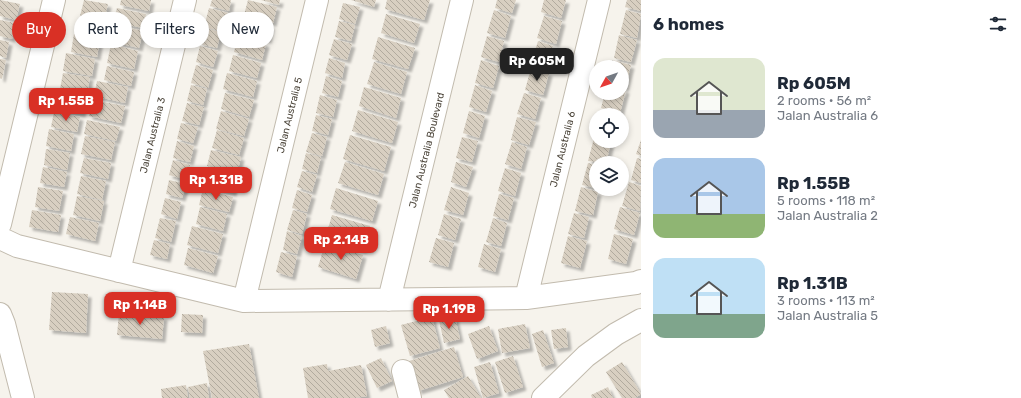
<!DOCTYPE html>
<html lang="en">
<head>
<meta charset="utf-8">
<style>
	:root { --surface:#fff; --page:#f2f2f3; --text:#1f2937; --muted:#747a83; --accent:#d93025 }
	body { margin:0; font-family:Rubik,sans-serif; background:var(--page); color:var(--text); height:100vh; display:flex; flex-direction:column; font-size:15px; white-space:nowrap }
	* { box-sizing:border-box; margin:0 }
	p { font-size:13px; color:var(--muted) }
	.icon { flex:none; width:22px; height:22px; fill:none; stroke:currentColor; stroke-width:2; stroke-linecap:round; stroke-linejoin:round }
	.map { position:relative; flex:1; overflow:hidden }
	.details { display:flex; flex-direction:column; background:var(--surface); width:380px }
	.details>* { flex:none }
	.guide { position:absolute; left:12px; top:12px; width:380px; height:36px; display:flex; gap:8px }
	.needle { width:26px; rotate:230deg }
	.buttons { position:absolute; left:589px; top:60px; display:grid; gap:8px }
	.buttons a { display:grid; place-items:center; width:40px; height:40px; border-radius:50%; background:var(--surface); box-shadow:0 2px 6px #0003; font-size:20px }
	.price { position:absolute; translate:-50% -34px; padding:0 9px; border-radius:8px; background:var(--accent); color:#fff; font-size:13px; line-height:26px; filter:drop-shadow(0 1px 2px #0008) }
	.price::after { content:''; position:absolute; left:50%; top:24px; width:12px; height:9px; margin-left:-6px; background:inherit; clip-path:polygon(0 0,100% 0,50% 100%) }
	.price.on { background:#222; color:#fff }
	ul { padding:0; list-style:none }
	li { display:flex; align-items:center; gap:12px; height:100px; padding:0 12px }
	li span { display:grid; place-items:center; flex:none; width:112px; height:80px; border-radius:12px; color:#555 }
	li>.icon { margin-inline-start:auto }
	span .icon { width:48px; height:48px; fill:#fffc; stroke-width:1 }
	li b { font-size:17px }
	h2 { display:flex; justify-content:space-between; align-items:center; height:48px; padding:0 12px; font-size:17px }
	.pill { padding:0 14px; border-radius:18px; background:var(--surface); box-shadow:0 2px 6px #0003; font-size:14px; line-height:36px }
	.pill.on { background:var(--accent); color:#fff }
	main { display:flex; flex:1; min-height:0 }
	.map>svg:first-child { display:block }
	.building { fill:url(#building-back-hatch); filter:url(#shadow) }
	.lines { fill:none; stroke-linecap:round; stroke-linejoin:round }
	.minor-casing { stroke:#c2bbae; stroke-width:24 }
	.minor { stroke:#fff; stroke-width:22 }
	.labels { text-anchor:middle; stroke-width:3; stroke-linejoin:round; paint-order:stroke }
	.street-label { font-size:10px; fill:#4b4439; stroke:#fff }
</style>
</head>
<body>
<main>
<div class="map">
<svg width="641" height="398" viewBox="0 0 641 398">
	<defs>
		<pattern id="building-back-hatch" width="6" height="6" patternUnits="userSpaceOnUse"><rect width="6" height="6" fill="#d8cfc1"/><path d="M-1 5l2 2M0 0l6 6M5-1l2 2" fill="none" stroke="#b1aa9e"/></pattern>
		<filter id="shadow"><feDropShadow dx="3.5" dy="3.5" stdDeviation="1" flood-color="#0004"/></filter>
	</defs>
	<rect width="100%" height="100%" fill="#f6f3ec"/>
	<path class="building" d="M0,0L20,4L16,20L0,16Z
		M84,0L108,4L104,21L80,16Z
		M121,0H151L149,11L120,5Z
		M212,0H231L229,11L210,6Z
		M248,0L277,7L273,23L244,15Z
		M261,0H280L279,5Z
		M351,0H376L374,7Z
		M387,0H430L424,20L385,9Z
		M497,0H516L512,13L495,8Z
		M544,0H566L561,18L541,12Z
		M627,0H641V11L625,7Z
		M343,3L360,7L355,24L339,19Z
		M117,8L146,14L143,28L113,22Z
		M209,8L228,13L224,32L204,27Z
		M494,10L511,16L505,38L487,33Z
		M626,10L641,14L637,38L620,34Z
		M386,14L420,24L414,43L381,33Z
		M544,16L562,21L556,44L537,38Z
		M79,18L106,24L103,37L77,32Z
		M244,18L271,26L268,40L240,33Z
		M0,20L15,23L12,39L0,36Z
		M339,21L355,25L351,41L335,37Z
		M112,24L143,31L139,48L109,41Z
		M204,28L221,32L217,48L200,44Z
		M74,34L100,39L97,57L71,52Z
		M619,35L637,40L631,62L614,58Z
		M238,36L266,44L262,60L234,52Z
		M487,36L504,41L499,62L481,57Z
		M378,37L415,48L408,69L372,59Z
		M334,39L352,44L347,60L329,55Z
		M0,40L9,42L6,58L0,56Z
		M538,41L553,46L547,69L531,64Z
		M111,44L138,51L134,69L107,63Z
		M200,46L218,51L213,67L196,62Z
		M66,53L95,59L92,76L63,71Z
		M233,55L261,63L257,78L229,71Z
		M329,58L345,63L342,78L325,73Z
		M0,59L6,60L2,79L0,78Z
		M481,60L499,66L493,88L475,83Z
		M612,60L631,65L625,88L622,87V67H611Z
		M374,62L407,72L401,94L367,84Z
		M196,65L213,70L208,88L191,83Z
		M107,66L134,72L131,86L104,80Z
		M531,68L549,73L543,95L525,90Z
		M63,73L90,77L87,94L60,89Z
		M227,73L257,81L253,97L223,89Z
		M326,76L342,81L338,97L322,93Z
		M97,81L128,87L125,103L94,96Z
		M191,85L207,89L203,105L187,101Z
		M475,85L492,91L486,112L469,107Z
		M364,87L401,98L396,118L359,106Z
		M622,89L626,90L620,113L601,108L605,93H622Z
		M225,93L254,100L249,117L221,109Z
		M524,93L541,98L535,119L517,114Z
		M57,94L85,99L82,114L55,109Z
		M320,95L337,100L333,117L316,113Z
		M93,100L125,106L121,123L89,116Z
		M187,103L204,107L199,125L182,121Z
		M358,110L398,122L392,143L352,131Z
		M221,111L249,119L244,136L216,129Z
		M469,111L485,116L479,138L463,133Z
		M600,111L615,114V115H599Z
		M54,112L80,117L77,132L51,127Z
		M316,115L332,119L328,135L312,131Z
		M517,117L536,122L529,145L511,140Z
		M87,120L120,127L116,141L84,134Z
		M181,123L198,127L193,143L177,139Z
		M49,129L74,134L71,151L46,146Z
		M217,130L244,138L239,155L212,148Z
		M312,133L327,137L322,156L306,152Z
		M350,135L391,147L384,171L343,159Z
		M85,136L115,142L111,160L81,154Z
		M462,137L478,141L472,162L456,158Z
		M594,138L596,141L611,142L606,163L588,161Z
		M641,140V156L636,154Z
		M177,141L194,146L190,162L173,158Z
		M512,142L527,147L521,169L505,164Z
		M46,149L70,153L67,170L44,165Z
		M211,150L241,157L237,174L207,166Z
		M306,153L321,157L317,173L302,169Z
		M84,158L111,163L108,179L80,173Z
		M637,158L641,159V183L631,180Z
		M173,160L190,165L187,180L169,175Z
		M345,162L384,174L378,195L338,183Z
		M456,162L473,167L466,187L451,182Z
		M588,163L596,165V188L582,185Z
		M43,167L67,172L64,187L40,183Z
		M505,168L521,173L515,196L498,191Z
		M205,171L236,179L233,193L202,185Z
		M302,171L317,175L312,192L297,187Z
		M81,176L106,181L102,200L77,194Z
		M169,180L186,184L182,198L166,194Z
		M629,182L641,186L640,211L622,206Z
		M38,187L63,191L59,211L35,207Z
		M451,187L469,193L463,215L444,210Z
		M581,187L598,192L593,215L575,211Z
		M336,188L378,201L372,221L330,209Z
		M203,189L233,197L229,212L199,205Z
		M297,190L312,195L307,212L292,208Z
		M499,194L514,198L508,220L493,216Z
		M77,196L104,201L100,221L73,215Z
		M165,198L181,202L177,219L161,214Z
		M200,207L227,214L223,231L196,224Z
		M620,207L640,213L634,235L614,229Z
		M32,210L61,215L58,232L29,227Z
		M293,210L307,214L302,234L287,230Z
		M574,213L589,217L584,238L568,234Z
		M444,214L461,219L455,240L438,235Z
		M332,215L370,226L363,250L325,239Z
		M70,217L99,223L95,241L66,234Z
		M160,218L176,221L171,242L155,238Z
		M493,218L507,223L501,246L486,242Z
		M192,226L223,234L218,253L187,245Z
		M287,231L302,236L297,254L283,250Z
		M614,234L633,239L626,264L608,259Z
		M568,236L587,241L580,268L561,263Z
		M436,238L454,243L448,267L429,262Z
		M154,240L170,244L167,259L150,255Z
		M325,244L363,255L356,279L318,267Z
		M484,244L501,249L495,272L478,267Z
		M188,248L218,256L213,273L184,265Z
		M281,252L297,256L292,277L276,272Z
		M52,292L88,294L86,333L49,330Z
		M119,313L164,317L162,339L117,335Z
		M182,314L203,315L202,333L181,332Z
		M432,317L440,348L410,356L401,325Z
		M455,317L460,339L444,343L439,320Z
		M525,324L530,348L502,353L498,329Z
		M386,326L390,343L375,347L371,330Z
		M489,326L498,351L477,359L468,334Z
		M566,328L568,347L554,349L551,330Z
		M543,330L554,363L542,367L532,334Z
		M249,344L259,398H212L203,351Z
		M454,347L463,377L418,391L409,361Z
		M513,356L523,387L505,393L495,362Z
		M381,358L392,381L377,388L366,365Z
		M490,362L499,393L483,398L474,367Z
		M622,362L641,394L635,398H622L606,372Z
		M327,364L328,371L361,365L367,396L355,398H308L303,368Z
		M468,376L481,398H449L444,390Z
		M207,383L209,398H190L188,387Z
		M186,385L188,398H162L161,389Z
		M608,387L613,398H592L591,395Z"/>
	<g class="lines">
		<defs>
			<path id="minor" d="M0,224L54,0
				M0,238L17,246L244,301L526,298L636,283L641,281
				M119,271L185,0
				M526,298L599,0
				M389,300L462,0
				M244,301L317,0
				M0,314L4,324L23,398
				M403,371L410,398
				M543,398L586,356L616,334L641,320"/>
		</defs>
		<use href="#minor" class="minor-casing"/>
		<use href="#minor" class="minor"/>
	</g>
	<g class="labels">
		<g class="street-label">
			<text transform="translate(289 115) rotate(-76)" y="4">Jalan Australia 5</text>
			<text transform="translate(152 135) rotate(-76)" y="4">Jalan Australia 3</text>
			<text transform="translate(562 149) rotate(-76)" y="4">Jalan Australia 6</text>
			<text transform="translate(426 150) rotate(-76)" y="4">Jalan Australia Boulevard</text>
		</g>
	</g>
</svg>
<div class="buttons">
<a><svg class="needle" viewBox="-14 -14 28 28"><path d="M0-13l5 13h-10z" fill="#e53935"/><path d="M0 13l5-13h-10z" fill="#747a83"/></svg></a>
<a><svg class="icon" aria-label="locate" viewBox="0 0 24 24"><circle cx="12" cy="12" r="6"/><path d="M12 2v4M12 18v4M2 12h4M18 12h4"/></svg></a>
<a><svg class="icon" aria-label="layers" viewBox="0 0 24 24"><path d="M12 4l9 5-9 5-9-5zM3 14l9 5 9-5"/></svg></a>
</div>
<b class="price on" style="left:537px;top:82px">Rp 605M</b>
<b class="price" style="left:66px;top:122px">Rp 1.55B</b>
<b class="price" style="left:216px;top:201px">Rp 1.31B</b>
<b class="price" style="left:341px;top:261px">Rp 2.14B</b>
<b class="price" style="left:140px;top:326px">Rp 1.14B</b>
<b class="price" style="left:449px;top:330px">Rp 1.19B</b>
<div class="guide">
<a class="pill on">Buy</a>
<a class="pill">Rent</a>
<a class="pill">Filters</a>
<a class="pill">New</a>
</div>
</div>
<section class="details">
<h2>6 homes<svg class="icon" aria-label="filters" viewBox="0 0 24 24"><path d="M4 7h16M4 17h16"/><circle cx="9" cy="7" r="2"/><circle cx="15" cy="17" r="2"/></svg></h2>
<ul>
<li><span style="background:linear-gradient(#dfe7d0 65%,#9aa5b1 0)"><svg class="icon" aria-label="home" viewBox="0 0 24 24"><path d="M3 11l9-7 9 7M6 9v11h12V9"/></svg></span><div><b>Rp 605M</b><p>2 rooms · 56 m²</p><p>Jalan Australia 6</p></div></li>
<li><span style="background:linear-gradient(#a9c7e8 70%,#8fb573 0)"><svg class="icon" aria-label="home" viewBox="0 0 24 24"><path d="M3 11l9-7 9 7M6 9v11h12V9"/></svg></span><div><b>Rp 1.55B</b><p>5 rooms · 118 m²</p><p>Jalan Australia 2</p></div></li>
<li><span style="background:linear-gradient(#bfe0f5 70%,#7fa58c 0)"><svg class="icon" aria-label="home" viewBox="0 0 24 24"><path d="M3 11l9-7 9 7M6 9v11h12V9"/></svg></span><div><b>Rp 1.31B</b><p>3 rooms · 113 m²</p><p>Jalan Australia 5</p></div></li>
</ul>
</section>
</main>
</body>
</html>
